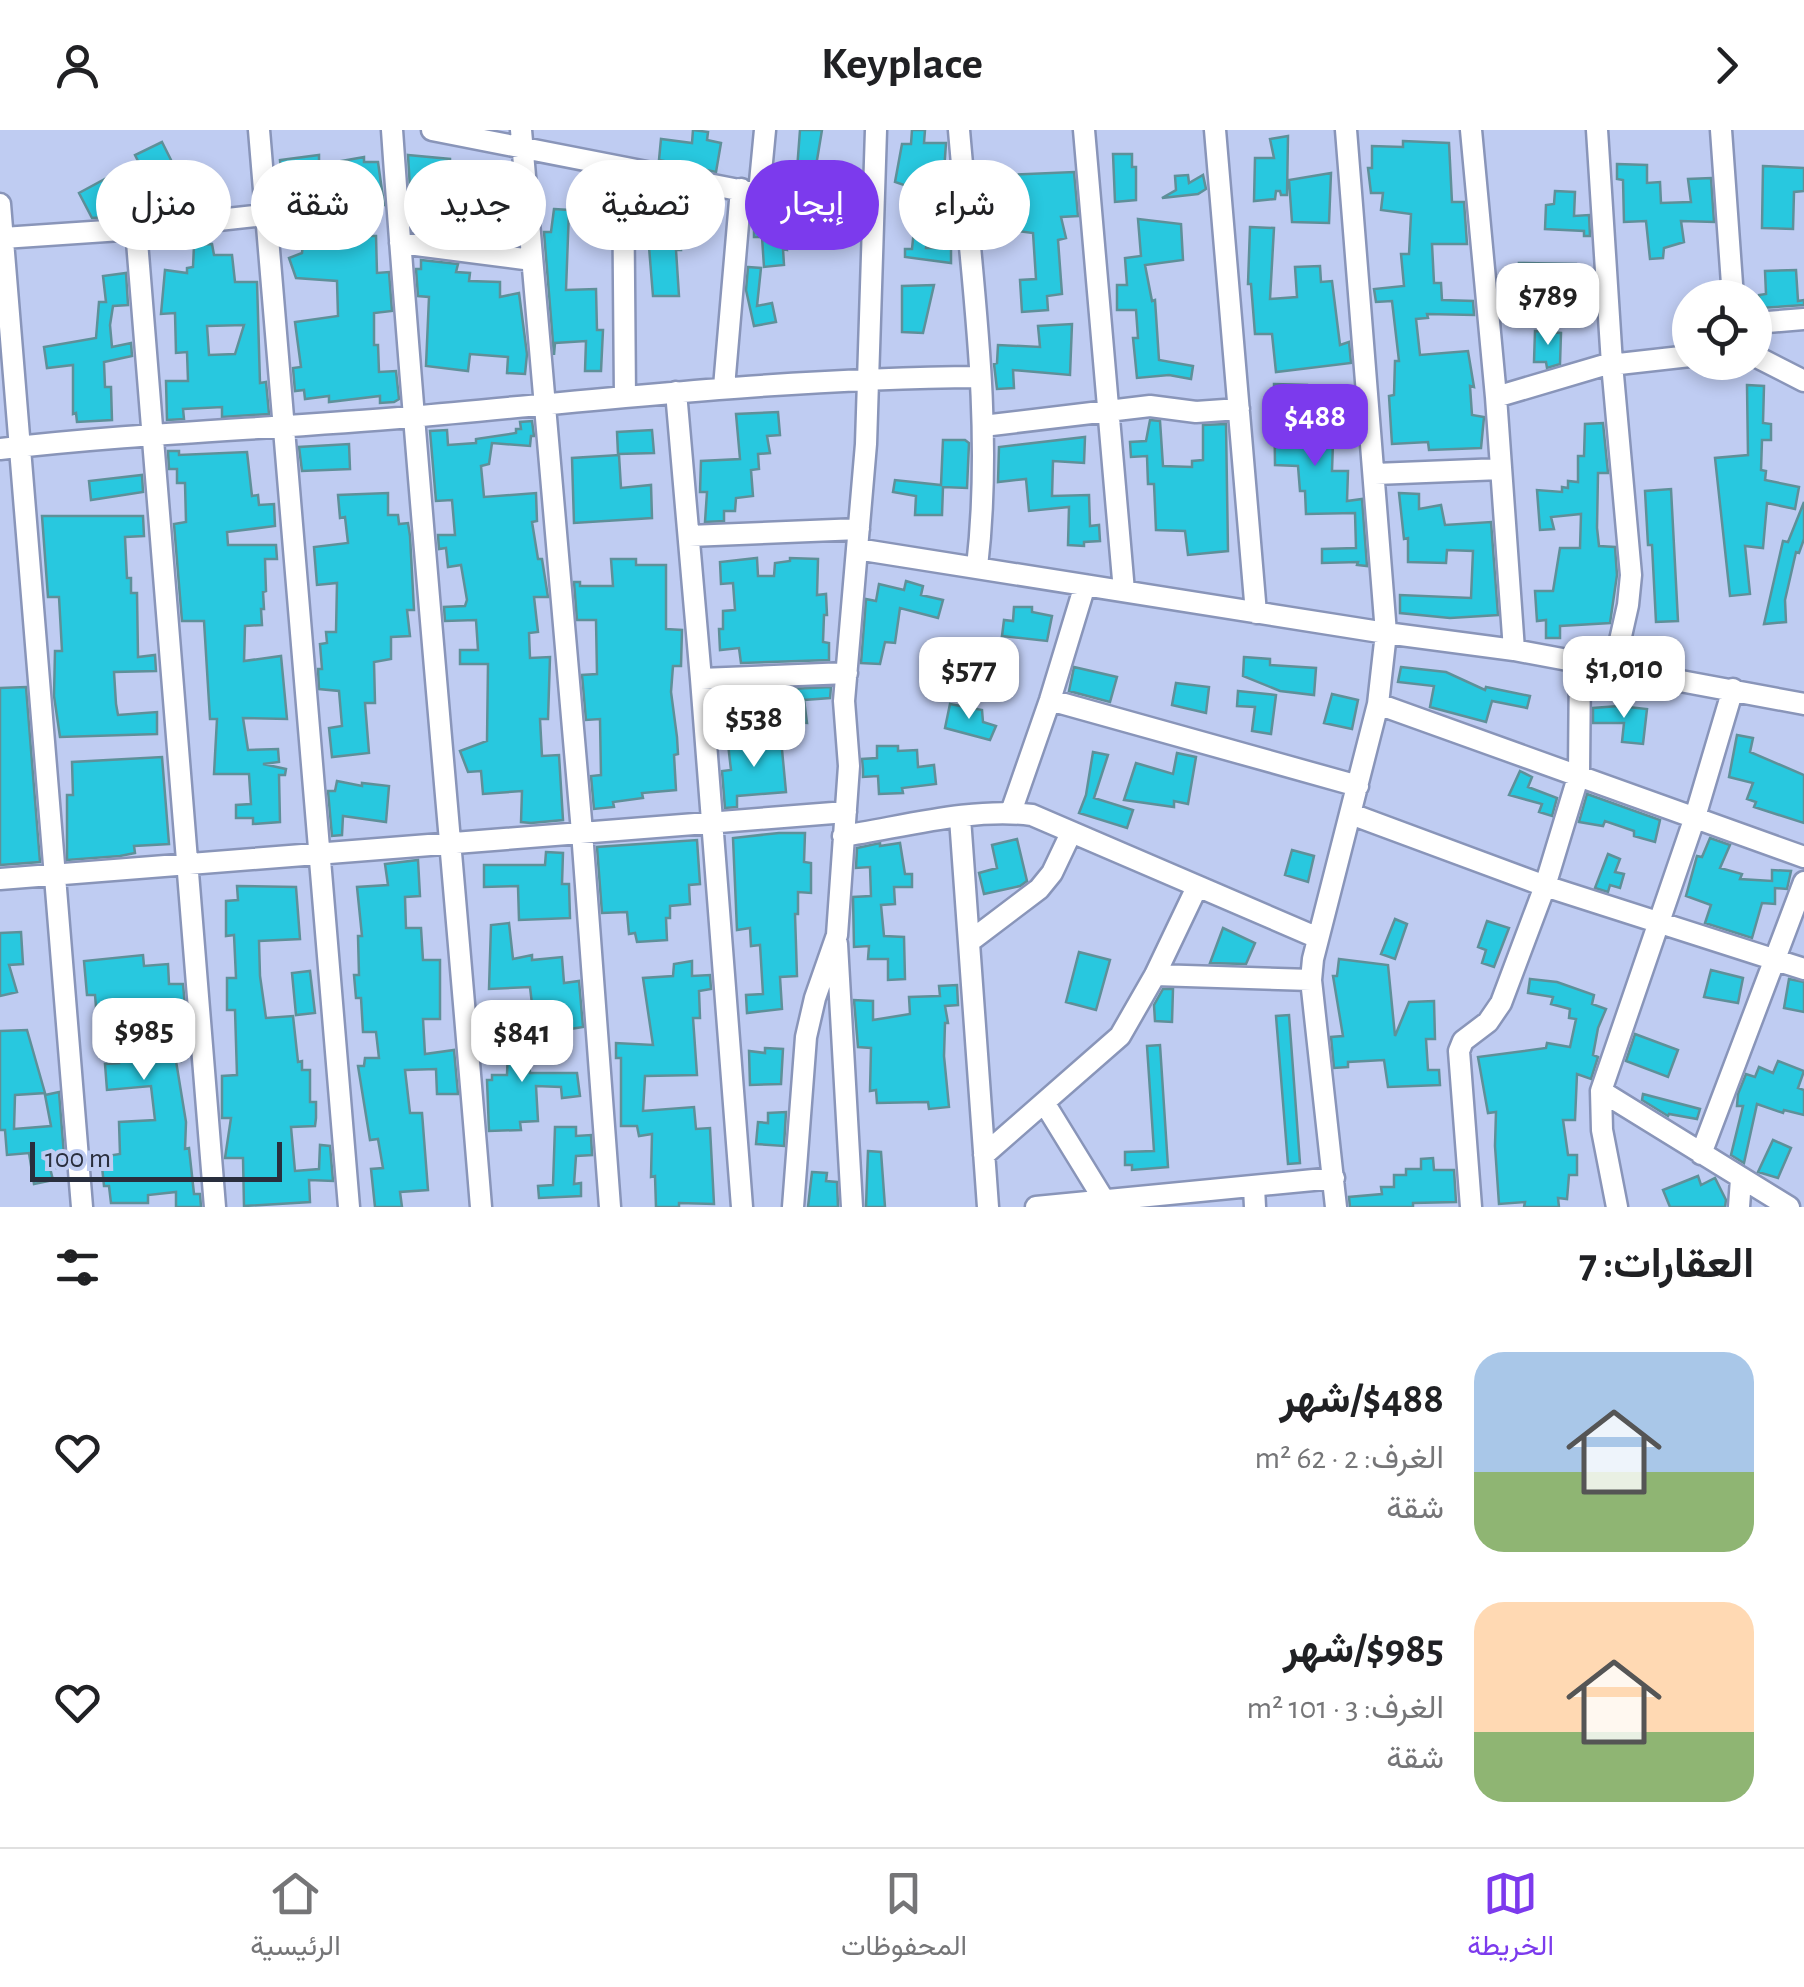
<!DOCTYPE html>
<html lang="ar">
<head>
<meta charset="utf-8">
<style>
	:root { --surface:#fff; --page:#f2f2f2; --text:#202124; --muted:#757577; --line:#e0e0e0; --accent:#7c3aed }
	body { margin:0; font-family:"Alegreya Sans",Vazirmatn,sans-serif; background:var(--page); color:var(--text); direction:rtl; height:100vh; display:flex; flex-direction:column; font-size:38px; white-space:nowrap }
	* { box-sizing:border-box; margin:0 }
	p { font-size:32px; color:var(--muted) }
	.icon { flex:none; width:55px; height:55px; fill:none; stroke:currentColor; stroke-width:2; stroke-linecap:round; stroke-linejoin:round }
	.map { position:relative; height:1077px; overflow:hidden; direction:ltr }
	.drawer { display:flex; flex-direction:column; background:var(--surface); flex:1 }
	.drawer>* { flex:none }
	.guide { position:absolute; left:30px; top:30px; width:1000px; height:90px; direction:rtl; display:flex; gap:20px }
	.tools { position:absolute; left:1672px; top:150px; display:grid; gap:20px }
	.tools a { display:grid; place-items:center; width:100px; height:100px; border-radius:50%; background:var(--surface); box-shadow:0 5px 15px #0003; font-size:50px }
	.scale { position:absolute; left:30px; bottom:25px; width:252px; box-sizing:border-box; padding-left:10px; border:5px solid #292e3d; border-top:0; font-size:28px; line-height:35px; white-space:nowrap; color:#292e3d; -webkit-text-stroke:8px #bfccf2; paint-order:stroke }
	.price { position:absolute; translate:-50% -85px; padding:0 22px; border-radius:20px; background:#fff; color:#222; font-size:32px; line-height:65px; filter:drop-shadow(0 2px 5px #0008) }
	.price::after { content:''; position:absolute; left:50%; top:60px; width:30px; height:22px; margin-left:-15px; background:inherit; clip-path:polygon(0 0,100% 0,50% 100%) }
	.price.active { background:var(--accent); color:#fff }
	ul { padding:0; list-style:none }
	li { display:flex; align-items:center; gap:30px; height:250px; padding:0 50px }
	li span { display:grid; place-items:center; flex:none; width:280px; height:200px; border-radius:30px; color:#555 }
	li>.icon { margin-inline-start:auto }
	span .icon { width:120px; height:120px; fill:#fffc; stroke-width:1 }
	li b { font-size:42px }
	h2 { display:flex; justify-content:space-between; align-items:center; height:120px; padding:0 50px; font-size:42px }
	.pill { padding:0 35px; border-radius:45px; background:var(--surface); box-shadow:0 5px 15px #0003; font-size:35px; line-height:90px }
	.pill.active { background:var(--accent); color:#fff }
	header { display:flex; justify-content:space-between; align-items:center; height:130px; padding:0 50px; background:var(--surface); font-size:45px; font-weight:700 }
	.menu { display:flex; justify-content:space-around; align-items:center; height:140px; border-top:2px solid var(--line); background:var(--surface); font-size:28px; color:var(--muted) }
	.menu a { display:grid; justify-items:center; gap:5px }
	.menu .active { color:var(--accent) }
	.map>svg:first-child { display:block }
	.building { fill:#28c8df; stroke:#5e9099; stroke-width:2.5; fill-rule:evenodd }
	.lines { fill:none; stroke-linecap:round; stroke-linejoin:round }
	.minor-casing { stroke:#8995b9; stroke-width:25 }
	.minor { stroke:#fff; stroke-width:20 }
</style>
</head>
<body>
<header><svg class="icon" aria-label="forward" viewBox="0 0 24 24"><path d="M9 5l7 7-7 7"/></svg>Keyplace<svg class="icon" aria-label="person" viewBox="0 0 24 24"><circle cx="12" cy="8" r="4"/><path d="M4 21q1-7 8-7t8 7"/></svg></header>
<div class="map">
<svg width="1804" height="1077" viewBox="0 0 1804 1077">
	<rect width="100%" height="100%" fill="#bfccf2"/>
	<path class="building" d="M693,0L708,2L707,10L721,13L716,42L659,30L661,9L692,13Z
		M800,0H822L817,30L835,34L832,56L796,53Z
		M912,0H925L924,13H946L943,56L948,57L946,79L953,80L952,94L929,91L926,118H951V133L905,127V119H912L915,89H909L913,58L895,52L902,14H911Z
		M1288,6L1287,65H1281L1280,61H1276L1275,69L1254,71L1255,28H1274L1270,9Z
		M1403,11L1449,13L1452,72H1464L1467,114H1432L1434,153H1441L1442,170L1473,171L1474,185L1427,184L1428,188L1416,189L1420,225L1468,221L1474,257L1470,256L1472,285L1484,287L1481,318L1429,320L1428,312L1392,314L1389,266L1394,265L1395,231H1399L1392,171L1376,172L1374,159L1404,156L1401,124H1409L1411,84L1381,80L1383,63H1371L1368,38H1372V16L1403,17Z
		M162,12L177,42L145,58L152,70L123,86L92,88L79,63L138,31L135,25Z
		M1113,24H1132V37H1136V70L1115,72Z
		M319,25V35L364,27V32H378L384,75H365V106H376L377,143L389,142L392,181L374,183V215H378L379,242L396,241L399,269L394,272L380,273V266L329,272V266L305,269L304,260L295,261L293,238L301,237L295,192L338,186L337,151L296,148L289,128L302,123L305,96H294L291,75L279,78L278,62L283,61L280,30Z
		M408,25L450,29V37L473,41L472,47L497,52L490,92L460,91L459,103L450,102L449,105L423,102V92H412Z
		M1617,34L1647,35V53L1660,52L1661,73L1691,72L1688,49L1711,48L1714,92L1681,91L1684,112L1664,118L1663,128L1650,129L1646,91L1624,92L1623,50L1617,49Z
		M1763,36L1804,38V61L1794,62L1793,99L1762,98Z
		M1074,42L1078,86L1061,87L1066,108L1058,110L1062,164L1047,166L1048,180L1022,182L1020,150L1036,149L1033,103L1002,99V91L996,90L997,79H980L978,46Z
		M1331,43L1329,93L1292,92L1289,50Z
		M1188,45L1189,53L1203,45L1206,59L1198,64L1162,68L1176,60L1175,46Z
		M637,54L663,59V64L702,71L708,99L695,102L694,105L680,104L681,120H676L679,166H653L649,117L650,90H644L647,61H637Z
		M1555,61L1575,62L1574,86L1589,85L1590,106H1584V101L1545,99L1546,75L1554,74Z
		M554,79L569,80L566,160L596,159L597,200H603L601,241H585L586,211L555,213L554,225L544,102H551Z
		M770,82L786,83L787,120L783,119L784,135L764,137L762,107H754V91H771Z
		M1138,89L1181,94L1183,130L1145,135L1152,171L1155,170L1159,230L1193,236L1191,249L1169,245L1137,248L1133,208H1138L1136,180H1117V155H1127L1125,128L1141,126Z
		M1250,97L1274,98L1270,169L1297,167L1295,137L1320,136L1321,152L1332,151L1340,215L1349,212L1351,233L1276,242L1272,204H1255L1251,154H1248Z
		M212,114L214,125H232L235,152H257L260,253L266,252L269,284L222,287V277L183,279L184,289L167,290L166,251H188L187,222L176,223L175,183L161,184L165,140L187,143V138L193,137L194,115ZM244,195L235,224L209,225L207,196Z
		M421,130L458,134L456,142L470,143L469,151L500,152V167L519,163L527,224L525,244L507,243L508,227L470,224L468,241L426,236L429,167L418,166L416,139H421Z
		M1519,133L1576,134L1577,144H1592V179L1570,177V169L1522,168Z
		M748,137L761,138L757,176L772,173L776,192L754,196L746,160Z
		M1796,140L1798,171L1804,170V175L1760,178L1759,165L1766,164L1765,141Z
		M126,143L128,175L113,176L110,195L112,217L131,213L132,226L104,232L105,257H111L112,290L77,292L76,283L73,284V235L47,238L44,217L96,208L99,172H106L103,146Z
		M934,155L923,203L902,202V156Z
		M1072,194L1070,245L1013,240L1014,258L997,259L994,234L997,233L998,215L1040,217L1038,196Z
		M1535,201L1561,203L1560,234L1547,238L1546,232H1534Z
		M1274,254L1307,255L1309,310L1333,312L1332,341H1348L1347,371L1362,369L1367,436L1357,435L1358,432L1322,433V419L1356,418L1355,383L1306,384L1305,361H1300L1298,336L1275,335Z
		M1747,255L1764,256L1763,293L1771,294V310H1762L1761,340L1766,341L1765,350L1799,357L1795,379L1767,373L1763,418L1745,416L1750,464L1730,466L1715,328L1748,325Z
		M778,282L780,305L767,306L770,323L758,324L759,339L751,340L753,366L736,368L735,381H724V391L705,392L707,362H700L701,331L740,329L736,284Z
		M1150,290L1160,291L1163,336L1192,337V331L1203,330V295L1226,294L1228,421L1188,425L1185,401L1156,400L1154,354H1148L1147,326L1131,327L1130,312L1146,311Z
		M532,291L534,306H531L530,316L492,313L489,334L481,336L484,367L536,363L537,391L532,392L538,429H542L548,467H534L538,502L529,503L530,528L550,527L548,589H540L542,626L559,625L563,690L531,693L521,692L522,661L483,664L481,641L468,642L460,621L487,611L488,534H460V520H478L476,490L445,491L444,477L465,476L467,470L461,435L448,437L446,418L439,419L438,405H455L452,370L436,371L430,301L447,300L448,315L476,313V309L516,303V299H521L520,292Z
		M1603,293L1608,343H1598L1597,398L1599,416L1615,417L1617,445L1610,493L1560,496V508H1546V490L1537,491L1535,461H1553L1560,418H1580L1581,384L1551,387L1554,399L1540,400L1537,360L1562,362V357L1568,358V351L1578,352V326H1584L1585,294Z
		M652,300L654,323L618,324L617,302Z
		M1085,307L1084,333L1053,331L1052,366L1089,365L1090,396L1099,395L1100,411L1084,412V416L1068,415L1069,377L1029,381L1026,349L998,352L999,317Z
		M943,310H965L969,313L967,358L943,357L942,385H915L916,366L893,362L895,350L941,355Z
		M349,314L350,339L302,341L299,317Z
		M168,321H179V325L247,322L252,366L258,365L259,375L274,374L275,396L227,402L228,415H276L277,429H265L266,461L263,462L264,479H261L262,495L245,496L244,531L281,526L287,589L243,588L248,620L278,619L279,632L263,634L286,639L285,645H279L280,692L253,694V688H236V675L251,674L249,644H214L217,589H210L204,491H182L174,394L186,392L185,353H177V339H169Z
		M619,325L621,358L651,355L652,388L574,393L572,328Z
		M142,345L143,362L91,370L89,351Z
		M1671,359L1678,491L1656,492L1652,415H1648L1645,361Z
		M388,363V385H398L399,394L408,393L410,406L414,480H407L410,506L391,507V529L374,532L375,573H365L369,623L332,627L329,598L342,596L339,561L319,559L318,539H322L320,514L327,513L326,502H336L337,453L317,455L314,417L348,413L345,387L340,388L338,365Z
		M1399,363L1419,364V379L1441,375L1445,395L1491,392L1498,485L1450,488L1400,483V465L1471,468L1473,421L1447,420L1446,433L1408,432V408L1404,409Z
		M1804,372V409L1799,423L1796,422L1785,470L1786,492L1764,494L1783,411L1788,412Z
		M42,386H143L144,406L125,407L127,448H131V463H137L138,527L155,525L156,541L114,542L116,574L118,585L157,582V604L60,607L54,566L55,521H62L59,467H48Z
		M757,428L758,446H774L775,433L790,431V428L818,429L817,465L826,464L827,485H824L823,512L829,513V530L741,533L739,518L720,520L719,499H723V481L735,480L733,453L721,454L720,432Z
		M611,429H636V435H666V499L682,500L681,536H673L671,562L677,607L678,624L674,625L676,660L642,663L643,668L613,672L614,677L594,679L591,646L601,645L600,589L586,590L582,545L597,544L596,490H577L574,452H580V456H613Z
		M906,451L923,456L921,465L943,470L938,488L900,478L895,513L885,512L880,534L861,533L866,469L876,471L879,454L904,460Z
		M1014,477H1032V482L1052,486L1047,511L1002,506L1004,490L1013,491Z
		M1244,527L1270,529V535L1316,538L1314,565L1280,561L1243,546Z
		M1074,537L1117,547L1110,572L1069,561Z
		M1401,537L1446,542L1485,560L1486,557L1530,566L1527,578L1492,571L1486,592L1430,577L1434,556L1398,552Z
		M1176,553L1209,557L1206,583L1172,575Z
		M26,557L40,732L0,735V558Z
		M831,557L830,568L804,570L807,593L730,589L731,579H717L716,563H723V567L748,568V561Z
		M1238,561L1276,565L1271,604L1252,601L1255,577L1237,576Z
		M1332,564L1358,570L1352,599L1324,593Z
		M950,574L982,580L983,592L996,596L990,610L945,598Z
		M1619,576L1647,579L1643,614L1622,612L1624,593H1593V578Z
		M1737,605L1753,608L1750,622L1804,645V693L1754,677L1756,672L1747,669L1753,653L1729,647Z
		M781,609L786,662L737,666V677L725,678L722,641L731,640L728,614Z
		M877,616H898V621L917,620L918,637L934,635L936,654L902,658L903,663L879,664L878,646L863,647V639L862,629L877,628Z
		M1093,622L1108,625L1094,668L1133,680L1127,698L1079,683L1086,665Z
		M1177,623L1196,627L1188,674L1174,671V677L1124,670L1136,633L1173,644Z
		M162,627L169,714L134,716L135,723L120,726L67,730V665H73L72,632Z
		M1520,641L1532,647L1528,657L1557,668L1552,686L1539,682L1542,674L1509,665Z
		M337,651L362,656V653L389,656L386,692L343,686L342,705L332,706L328,661H335Z
		M1587,664L1660,690L1655,712L1634,706V701L1605,691L1603,696L1579,692Z
		M779,703H805L804,732L811,733V763L798,762V784H795L797,846L780,847L782,879L747,883L746,865L763,864L760,815L751,816L750,798L737,800L733,708Z
		M1710,708L1730,715L1720,738L1742,744L1740,749L1772,751V740L1791,741L1787,759L1775,758V774L1762,773L1752,808L1705,793L1711,775L1686,766L1697,726L1702,727Z
		M1017,709L1027,751L1020,756L984,764L979,743L997,738L992,715Z
		M697,710L700,754L689,755L690,774L670,776V788H666L667,810L637,812L635,803L629,804L627,782L602,783L597,717Z
		M880,713V716L900,713L905,744H912V757H894L895,774L881,775L884,806L904,807L905,849L888,850V829H868L869,816L854,817L853,767L871,766L870,737L856,738L857,718Z
		M1292,720L1314,726L1308,752L1285,745Z
		M546,722L563,723L562,754H569L570,788L519,790L518,756L484,757V735H545Z
		M1608,724L1620,729L1615,742L1624,744L1620,758L1610,755L1608,762L1595,758Z
		M418,730L420,766L405,767L406,798H421L423,830H440V889H423L425,924L454,920L458,964H437L436,939L405,940L410,983H422L428,1060L400,1062L402,1077H375L371,1039L383,1038L378,1009L370,1010L358,936H364L365,928H379L376,902H363L361,868H356L354,845H359L358,806H362L357,757L388,755L385,734Z
		M237,756L296,757L300,809L259,811L260,846L266,888L293,886L298,932L302,931V940H310V972H316V988L315,996L291,997L295,1041L319,1039L320,1015L330,1016L333,1051L309,1050L310,1072L244,1076L243,1028H225L231,988H222V946L237,945L235,880H227V848H236L234,805L226,806V771L238,770Z
		M1395,789L1407,794L1395,829L1381,824Z
		M1487,791L1509,798L1494,837L1482,833L1486,820L1478,817Z
		M509,793L513,829L532,825V830L562,827L564,853L579,851L583,897L570,899L568,888L534,891L530,857L489,859L491,795Z
		M1223,798L1255,813L1246,834L1210,833Z
		M21,802L23,834L9,835L17,862L0,866V803Z
		M1079,822L1110,830L1096,880L1066,872Z
		M143,825L144,836L168,834L169,854H183L185,877H136L140,905L179,904L181,931H176L186,992L185,1019L189,1018L194,1064H200L201,1077H176V1062L148,1065V1073H111L109,1056H104L101,1027L120,1024L119,992L155,990L151,956L107,960L105,934L119,933L116,893L110,894L109,876L96,877L95,865H87L84,831Z
		M1339,829L1388,835L1395,906L1409,872L1434,871L1435,909H1426L1428,940H1439L1440,955L1388,957L1384,930L1348,932V937L1334,938L1331,907L1343,906L1333,846H1337Z
		M692,831V846L710,845L711,859L699,861L700,888H693L697,945L645,946L643,981L694,977L696,999L710,998L714,1074L679,1073V1077H656L655,1046L651,1047L652,1004L639,1006L637,996H621V928H616V913L653,915L643,848L673,846L674,834Z
		M1711,840L1743,848L1738,873L1704,867Z
		M310,841L315,883L296,885L292,843Z
		M1530,849L1557,852L1594,865L1592,874L1606,879L1598,898L1593,925L1598,927L1591,949L1577,944L1575,990H1563L1568,1025H1577V1045H1569L1567,1069L1558,1068L1559,1077H1524L1525,1072L1499,1074L1495,1016L1496,982L1488,983L1478,927L1546,918L1547,913L1570,917L1576,889L1569,888L1570,879L1551,874L1553,867L1528,863Z
		M1789,849L1804,852V882L1784,878Z
		M957,855L958,875L945,876L948,893H945L944,926L949,977L929,979L928,972L877,973L876,960L870,961L871,918L858,917L854,870L873,871V890L910,884L909,867L940,866L939,856Z
		M1163,859H1173L1172,892L1155,891L1154,875Z
		M1289,885L1300,1033L1288,1034L1276,886Z
		M526,890L530,943H577L580,966L562,968L561,957L536,956L538,991L520,992L521,1000L489,1001L487,950H492V945H507L509,892Z
		M27,900L45,963L15,965L14,999L51,996L45,965L59,962L65,1038H50L53,1050L34,1054L29,1023L7,1025L5,1000H0V901Z
		M1635,904L1678,920L1668,947L1626,931Z
		M1160,915L1168,1037L1132,1040V1035H1125V1022L1154,1021L1147,916Z
		M765,918L783,919L781,954L750,955L749,921L765,923Z
		M1778,931L1804,941L1798,958L1804,960V985L1784,980L1783,983L1757,974L1744,1033L1731,1025L1743,976H1737L1738,964L1746,944L1755,947L1759,937L1773,943Z
		M1643,964L1700,979L1697,989L1669,984L1668,986L1642,970Z
		M786,982L784,1016L756,1014L758,992L768,993V983Z
		M555,997H576V1006L591,1005L592,1025L576,1026L574,1054L581,1053V1066L539,1068L538,1056L553,1055Z
		M1773,1010L1791,1018L1778,1048L1758,1042Z
		M868,1021L881,1022L885,1077H866Z
		M1433,1028L1434,1040H1454L1456,1072L1413,1073V1077H1350L1349,1067L1382,1064L1381,1057H1394V1045H1406V1039H1421V1029Z
		M812,1042L827,1043L826,1051L837,1052L838,1077H808Z
		M1698,1046L1701,1055L1715,1048L1726,1070L1725,1077H1670L1663,1060Z"/>
	<g class="lines">
		<defs>
			<path id="minor" d="M259,0L349,1077
				M392,0C417,359 452,718 481,1077
				M432,0L871,86
				M521,0L582,702L610,1077
				M876,0L866,314L857,419L1386,503L1514,520L1804,574
				M959,0C971,145 994,292 977,437
				M1084,0L1124,461
				M1215,0L1256,483
				M1471,0L1496,267L1514,520
				M1597,0L1612,234L1631,445L1628,475L1614,537
				M1721,0L1733,168
				M623,38L625,267
				M759,63L765,0
				M0,74L82,1077
				M136,99L215,1077
				M3,108L136,99L264,85
				M400,113L532,130
				M1755,193L1804,189
				M1755,226L1804,251
				M724,257L741,59
				M676,262L701,549
				M1496,267L1601,236L1690,226
				M983,296L1150,276L1196,282L1239,279
				M0,319C136,303 273,299 410,287C600,270 788,248 979,247
				M1375,344L1501,339
				M689,406L859,399
				M1050,570L1358,656
				M1378,574L1804,727
				M1011,682L1050,570L1085,455
				M1351,684L1545,756L1804,839
				M960,688L988,1077
				M843,706C902,697 973,677 1032,685L1318,808
				M0,749L846,682
				M969,812L1039,759L1052,743L1071,703
				M837,814L852,1077
				M1155,845L1311,850
				M1601,961L1789,1077
				M1045,974L1104,1070
				M1701,1024L1804,752
				M984,1025L1120,906L1155,845L1197,757
				M1254,1057L1255,1077
				M742,1077L701,549L847,543
				M793,1077L806,907L815,868L837,805L849,636L844,571L857,419
				M1036,1077L1334,1048
				M1336,1077L1311,850L1313,829L1378,574L1386,503L1346,0
				M1471,1077L1459,921L1463,911L1488,892L1501,873L1545,756L1579,644L1580,531
				M1617,1077L1602,1000L1601,961L1695,687L1733,559
				M1739,1077L1741,1049"/>
		</defs>
		<use href="#minor" class="minor-casing"/>
		<use href="#minor" class="minor"/>
	</g>
</svg>
<div class="tools">
<a><svg class="icon" aria-label="locate" viewBox="0 0 24 24"><circle cx="12" cy="12" r="6"/><path d="M12 2v4M12 18v4M2 12h4M18 12h4"/></svg></a>
</div>
<div class="scale">100 m</div>
<b class="price" style="left:1548px;top:218px">$789</b>
<b class="price active" style="left:1315px;top:339px">$488</b>
<b class="price" style="left:1624px;top:591px">$1,010</b>
<b class="price" style="left:969px;top:592px">$577</b>
<b class="price" style="left:754px;top:640px">$538</b>
<b class="price" style="left:144px;top:953px">$985</b>
<b class="price" style="left:522px;top:955px">$841</b>
<div class="guide">
<a class="pill">شراء</a>
<a class="pill active">إيجار</a>
<a class="pill">تصفية</a>
<a class="pill">جديد</a>
<a class="pill">شقة</a>
<a class="pill">منزل</a>
</div>
</div>
<section class="drawer">
<h2>العقارات: 7<svg class="icon" aria-label="filters" viewBox="0 0 24 24"><path d="M4 7h16M4 17h16"/><circle cx="9" cy="7" r="2"/><circle cx="15" cy="17" r="2"/></svg></h2>
<ul>
<li><span style="background:linear-gradient(#a9c7e8 60%,#8fb573 0)"><svg class="icon" aria-label="home" viewBox="0 0 24 24"><path d="M3 11l9-7 9 7M6 9v11h12V9"/></svg></span><div><b>$488/شهر</b><p>الغرف: 2 · 62 m²</p><p>شقة</p></div><svg class="icon" aria-label="heart" viewBox="0 0 24 24"><path d="M12 20l-8-8c-3-5 5-10 8-4 3-6 11-1 8 4z"/></svg></li>
<li><span style="background:linear-gradient(#ffd9b3 65%,#8fb573 0)"><svg class="icon" aria-label="home" viewBox="0 0 24 24"><path d="M3 11l9-7 9 7M6 9v11h12V9"/></svg></span><div><b>$985/شهر</b><p>الغرف: 3 · 101 m²</p><p>شقة</p></div><svg class="icon" aria-label="heart" viewBox="0 0 24 24"><path d="M12 20l-8-8c-3-5 5-10 8-4 3-6 11-1 8 4z"/></svg></li>
</ul>
</section>
<nav class="menu">
<a class="active"><svg class="icon" aria-label="map" viewBox="0 0 24 24"><path d="M3 6l6-2 6 2 6-2v14l-6 2-6-2-6 2zM9 4v14M15 6v14"/></svg>الخريطة</a>
<a><svg class="icon" aria-label="saved" viewBox="0 0 24 24"><path d="M7 4h10v16l-5-4-5 4z"/></svg>المحفوظات</a>
<a><svg class="icon" aria-label="home" viewBox="0 0 24 24"><path d="M3 11l9-7 9 7M6 9v11h12V9"/></svg>الرئيسية</a>
</nav>
</body>
</html>
